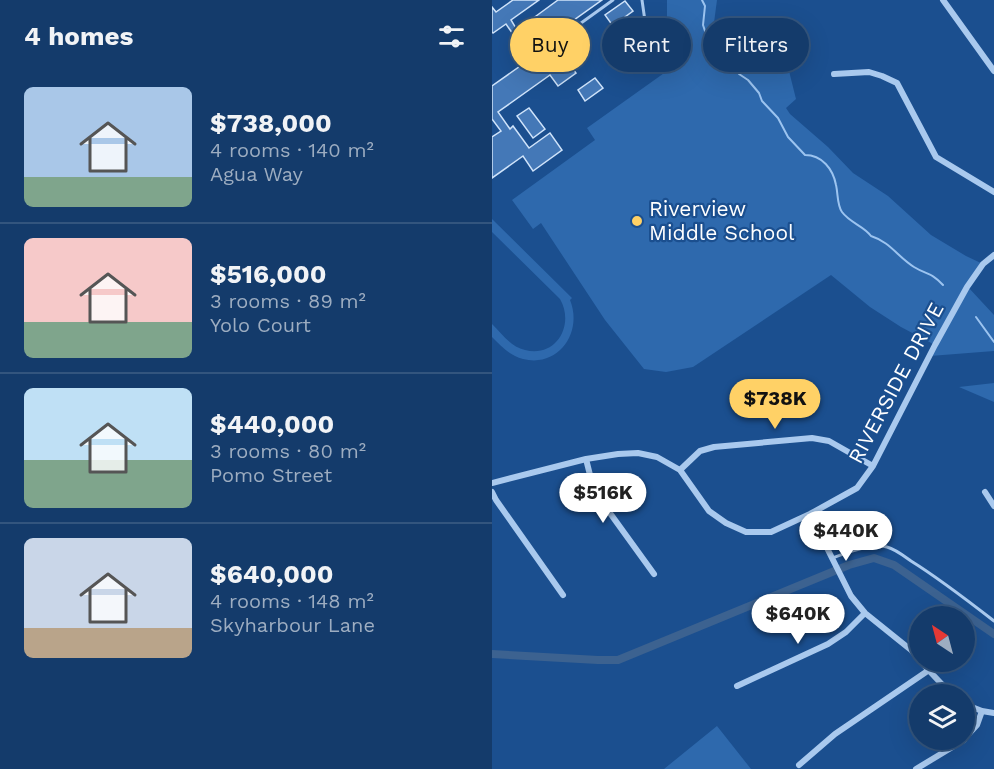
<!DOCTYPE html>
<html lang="en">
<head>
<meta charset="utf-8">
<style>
	:root { --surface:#143b6b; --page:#214673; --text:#f1f3f6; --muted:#9dadc1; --line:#33557e; --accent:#ffd166 }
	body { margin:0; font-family:"Work Sans",sans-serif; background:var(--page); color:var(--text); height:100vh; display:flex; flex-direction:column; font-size:22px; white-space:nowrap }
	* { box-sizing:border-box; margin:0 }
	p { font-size:20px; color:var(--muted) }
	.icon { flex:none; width:33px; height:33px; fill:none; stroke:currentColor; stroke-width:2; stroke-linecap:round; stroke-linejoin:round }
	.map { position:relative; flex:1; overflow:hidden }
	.panel { display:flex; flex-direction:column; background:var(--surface); width:492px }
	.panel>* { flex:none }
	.guide { position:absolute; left:18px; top:18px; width:393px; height:54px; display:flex; gap:12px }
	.needle { width:39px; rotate:324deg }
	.fabs { position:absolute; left:417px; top:606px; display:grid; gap:12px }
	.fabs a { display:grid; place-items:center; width:66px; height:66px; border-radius:50%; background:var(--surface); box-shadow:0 6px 24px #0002,0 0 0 2px var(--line); font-size:30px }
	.price { position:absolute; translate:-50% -51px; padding:0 14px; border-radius:21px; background:#fff; color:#222; font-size:20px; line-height:39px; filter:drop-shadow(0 2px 3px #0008) }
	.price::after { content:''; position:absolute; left:50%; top:36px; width:18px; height:14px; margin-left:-9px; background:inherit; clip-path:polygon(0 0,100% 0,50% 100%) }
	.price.current { background:var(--accent); color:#111 }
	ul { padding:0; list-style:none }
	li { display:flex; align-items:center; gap:18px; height:150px; padding:0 24px }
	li+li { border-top:2px solid var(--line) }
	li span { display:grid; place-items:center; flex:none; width:168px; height:120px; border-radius:9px; color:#555 }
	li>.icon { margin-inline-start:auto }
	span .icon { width:72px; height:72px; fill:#fffc; stroke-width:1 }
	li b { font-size:26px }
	h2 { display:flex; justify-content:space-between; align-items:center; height:72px; padding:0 24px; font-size:26px }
	.tag { padding:0 21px; border-radius:27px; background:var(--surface); box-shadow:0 6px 24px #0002,0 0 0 2px var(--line); font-size:21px; line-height:54px }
	.tag.current { background:var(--accent); color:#111 }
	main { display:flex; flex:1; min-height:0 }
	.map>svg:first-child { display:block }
	.green { fill:#2e69ad }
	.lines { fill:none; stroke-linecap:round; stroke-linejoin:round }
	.stream { stroke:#9cc4f0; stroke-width:2 }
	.canal { stroke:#3c6290; stroke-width:8 }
	.building { fill:#4478b7; stroke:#cfe3fa; stroke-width:1.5 }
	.lane { stroke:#a9c9ee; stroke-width:3 }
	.street { stroke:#a9c9ee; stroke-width:6 }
	.poi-dot { fill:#ffd166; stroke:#1b4f8f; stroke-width:2 }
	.labels { text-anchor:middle; stroke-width:4.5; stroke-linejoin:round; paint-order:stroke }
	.poi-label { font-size:21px; fill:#fff; stroke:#1b4f8f; text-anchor:start }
	.street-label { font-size:21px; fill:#fff; stroke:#1b4f8f }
</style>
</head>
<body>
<main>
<section class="panel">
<h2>4 homes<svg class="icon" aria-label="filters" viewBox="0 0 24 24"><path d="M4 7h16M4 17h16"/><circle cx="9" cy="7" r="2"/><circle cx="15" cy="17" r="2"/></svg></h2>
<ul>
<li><span style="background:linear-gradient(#a9c7e8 75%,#7fa58c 0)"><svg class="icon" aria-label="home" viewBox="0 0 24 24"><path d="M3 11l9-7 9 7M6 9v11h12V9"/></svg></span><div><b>$738,000</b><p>4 rooms · 140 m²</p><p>Agua Way</p></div></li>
<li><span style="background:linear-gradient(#f6c9c9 70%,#7fa58c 0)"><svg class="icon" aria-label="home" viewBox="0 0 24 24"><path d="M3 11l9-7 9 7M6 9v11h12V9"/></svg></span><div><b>$516,000</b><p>3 rooms · 89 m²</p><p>Yolo Court</p></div></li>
<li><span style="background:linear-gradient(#bfe0f5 60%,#7fa58c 0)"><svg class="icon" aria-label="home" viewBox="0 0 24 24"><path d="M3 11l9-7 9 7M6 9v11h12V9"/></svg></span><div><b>$440,000</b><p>3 rooms · 80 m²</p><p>Pomo Street</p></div></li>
<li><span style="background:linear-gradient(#c9d6e8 75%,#b9a48a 0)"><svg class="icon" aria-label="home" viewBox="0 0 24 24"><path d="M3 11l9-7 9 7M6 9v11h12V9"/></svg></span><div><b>$640,000</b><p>4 rooms · 148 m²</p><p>Skyharbour Lane</p></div></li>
</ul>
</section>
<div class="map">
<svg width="502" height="769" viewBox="0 0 502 769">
	<rect width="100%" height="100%" fill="#1b4f8f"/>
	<path class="green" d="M175,0H225L221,30L280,35L282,48L296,67L304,99L294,108L298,114L336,147L361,173L396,196L439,235L474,256L491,264L476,287L502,315V351L438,356L443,345L409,327L378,307L339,275L201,367L174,372L152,369L113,320L49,223L41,229L20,200L103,140L95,128L175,71Z
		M0,219L80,298L78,300C91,332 67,368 31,359C18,356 9,346 0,337V324C10,334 19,347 33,350C64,358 83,325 68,299L0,232Z
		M502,383V402L467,387Z
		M225,726L259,769H172Z"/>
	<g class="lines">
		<path class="stream" d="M210,0L213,6L211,25L215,37L225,45L228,51L243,64L247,74L256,80L267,93L270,101L286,118L296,137L313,155C330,155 341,169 344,185C346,193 345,205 350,212C358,223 372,226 379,236C398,242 406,257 422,267C435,275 439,272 451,285
			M484,317L502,342"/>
		<path class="canal" d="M0,654L106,660H126L357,565L382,558L402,565L502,634"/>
	</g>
	<path class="building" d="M21,0H47L19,20L25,30L66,0H110L40,50L51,66L69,53L84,73L66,86L58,75L6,112L18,129L21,126L37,148L58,133L70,150L41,171L31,156L0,178V137L9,131L0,119V86L38,59L14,24L1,33L0,32V7L4,12Z
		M133,1L141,11L133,17L134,19L131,21L130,20L121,26L113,15Z
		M103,78L111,88L93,101L86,90Z
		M37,108L53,129L41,138L25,116Z"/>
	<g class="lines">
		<path class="lane" d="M150,0L158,56
			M46,54L121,0
			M340,558C355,553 379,543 395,547C403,549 412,556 419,561C448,579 475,600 502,621"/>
		<path class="street" d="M451,0L502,71
			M342,74L377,72L390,76L405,83L444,157L502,192
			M94,459L102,491L162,574
			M188,470L208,451L222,447L320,438L337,441L381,466
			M0,483L94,459L126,454L146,453L165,457L188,470L217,511L234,523L254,532H279L318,514L365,488L381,466L443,345L475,287L491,264L502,255
			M0,492L4,500L71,595
			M493,492L502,506
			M318,514L359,596L373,613L419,650L428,660
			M429,662L459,694
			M245,686L336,644L354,632L373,613
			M472,704L490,711L502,713
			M472,739L485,725L490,711
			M307,765L343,734L437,670
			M424,769L472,740"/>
	</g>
	<circle class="poi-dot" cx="145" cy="221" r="6"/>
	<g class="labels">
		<g class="poi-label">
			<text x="157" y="216">Riverview<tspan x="157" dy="24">Middle School</tspan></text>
		</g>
		<g class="street-label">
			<text transform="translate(404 383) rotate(-62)" y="7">RIVERSIDE DRIVE</text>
		</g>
	</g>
</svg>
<div class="fabs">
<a><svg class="needle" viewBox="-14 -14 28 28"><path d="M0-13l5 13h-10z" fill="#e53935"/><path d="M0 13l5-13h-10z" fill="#9dadc1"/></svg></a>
<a><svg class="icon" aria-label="layers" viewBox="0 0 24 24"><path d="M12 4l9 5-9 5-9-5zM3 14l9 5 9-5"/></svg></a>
</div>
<b class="price current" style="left:283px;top:430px">$738K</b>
<b class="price" style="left:111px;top:524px">$516K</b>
<b class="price" style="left:354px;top:562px">$440K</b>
<b class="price" style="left:306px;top:645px">$640K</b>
<div class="guide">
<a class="tag current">Buy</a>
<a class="tag">Rent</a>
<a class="tag">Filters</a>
</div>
</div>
</main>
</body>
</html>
